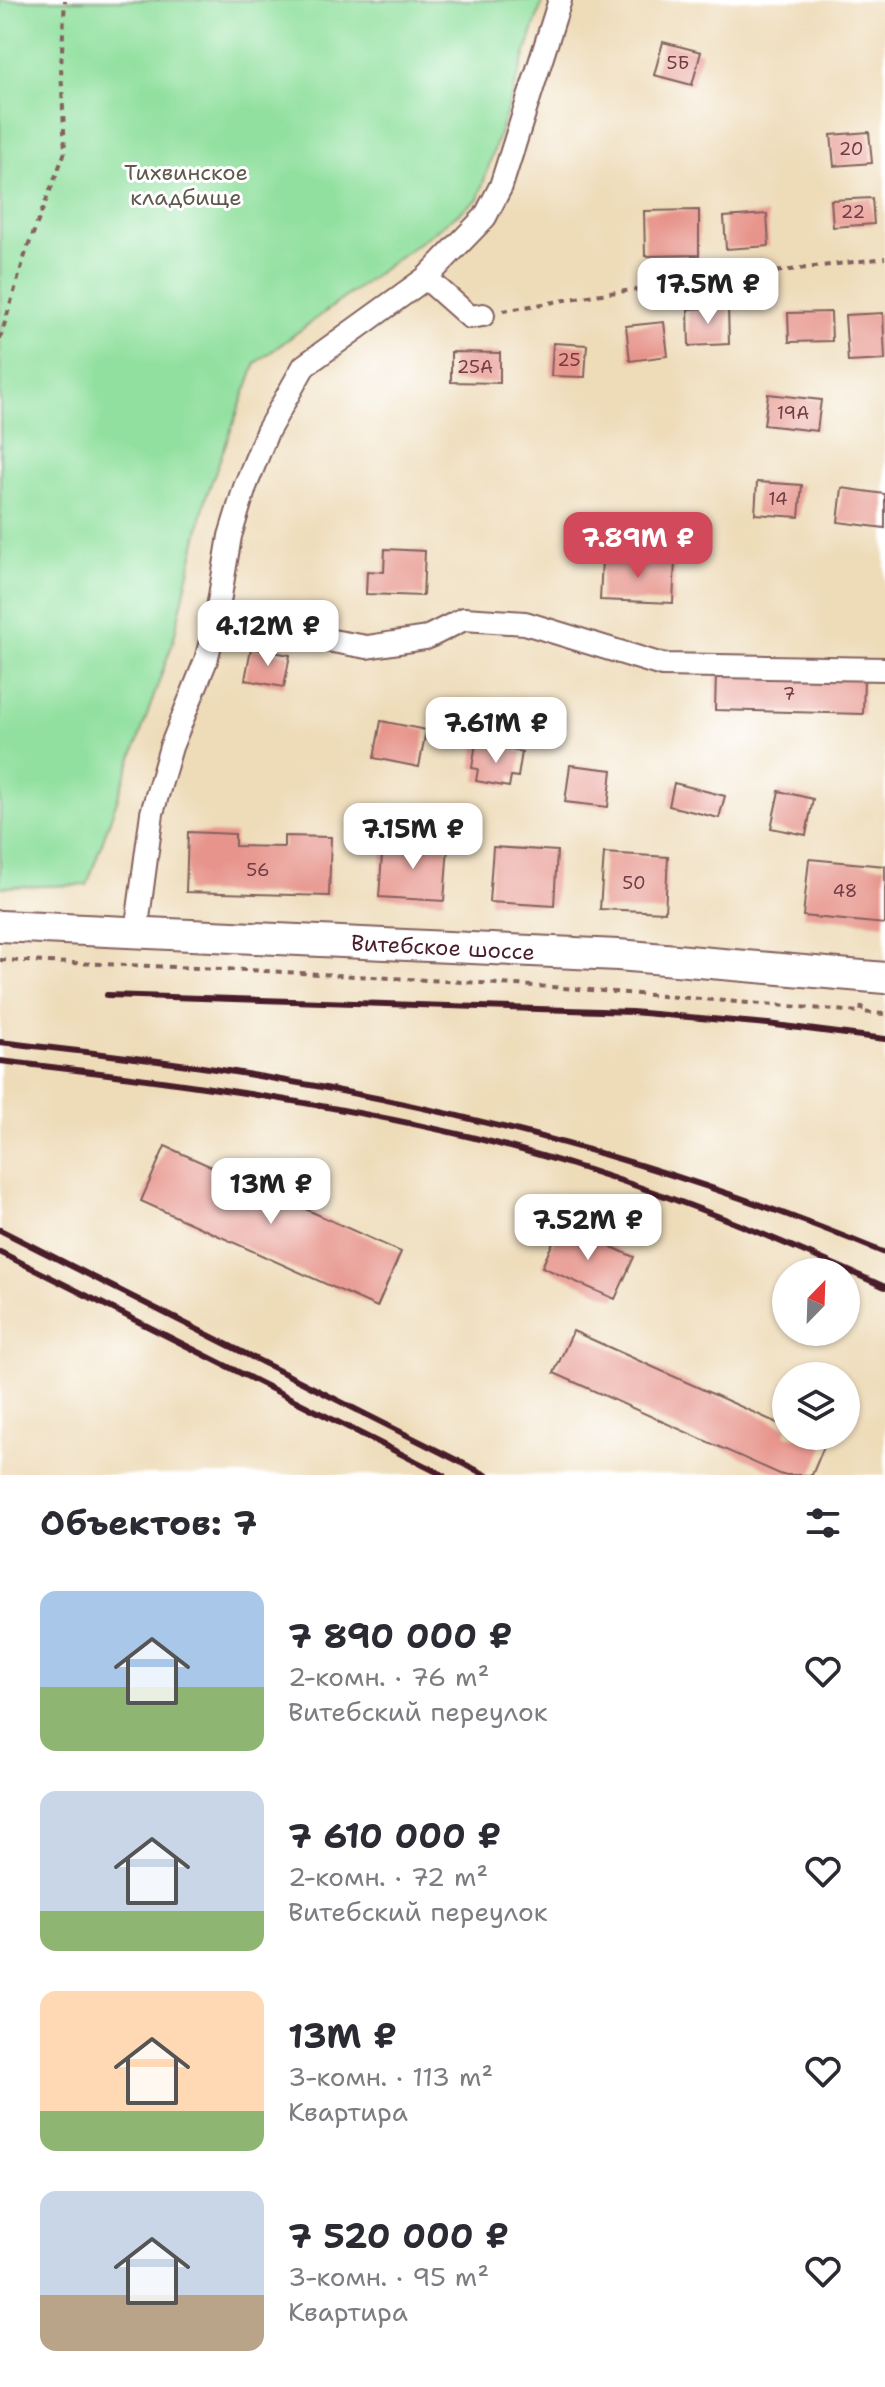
<!DOCTYPE html>
<html lang="ru">
<head>
<meta charset="utf-8">
<style>
	:root { --surface:#fff; --page:#f2f2f3; --text:#2b2b33; --muted:#7c7c81; --accent:#d1495b }
	body { margin:0; font-family:"Shantell Sans",sans-serif; background:var(--page); color:var(--text); height:100vh; display:flex; flex-direction:column; font-size:30px; white-space:nowrap }
	* { box-sizing:border-box; margin:0 }
	p { font-size:26px; color:var(--muted) }
	.icon { flex:none; width:44px; height:44px; fill:none; stroke:currentColor; stroke-width:2; stroke-linecap:round; stroke-linejoin:round }
	.map { position:relative; height:1475px; overflow:hidden }
	.details { display:flex; flex-direction:column; background:var(--surface); flex:1 }
	.details>* { flex:none }
	.needle { width:52px; rotate:23deg }
	.controls { position:absolute; left:772px; top:1258px; display:grid; gap:16px }
	.controls a { display:grid; place-items:center; width:88px; height:88px; border-radius:50%; background:var(--surface); box-shadow:0 2px 6px #0004; font-size:40px }
	.price { position:absolute; translate:-50% -68px; padding:0 18px; border-radius:16px; background:#fff; color:#222; font-size:26px; line-height:52px; filter:drop-shadow(0 2px 4px #0008) }
	.price::after { content:''; position:absolute; left:50%; top:48px; width:24px; height:18px; margin-left:-12px; background:inherit; clip-path:polygon(0 0,100% 0,50% 100%) }
	.price.selected { background:var(--accent); color:#fff }
	ul { padding:0; list-style:none }
	li { display:flex; align-items:center; gap:24px; height:200px; padding:0 40px }
	li span { display:grid; place-items:center; flex:none; width:224px; height:160px; border-radius:16px; color:#555 }
	li>.icon { margin-inline-start:auto }
	span .icon { width:96px; height:96px; fill:#fffc; stroke-width:1 }
	li b { font-size:34px }
	h2 { display:flex; justify-content:space-between; align-items:center; height:96px; padding:0 40px; font-size:34px }
	.map>svg:first-child { display:block }
	.green { fill:#91e09f; stroke:#6e8065; stroke-width:2 }
	.building { fill:#e7958c }
	.lines { fill:none; stroke-linecap:round; stroke-linejoin:round }
	.minor-casing { stroke:#83615d; stroke-width:26 }
	.major-casing { stroke:#83615d; stroke-width:34 }
	.path { stroke:#83615d; stroke-width:4; stroke-dasharray:6 6; stroke-linecap:butt }
	.minor { stroke:#fff; stroke-width:22 }
	.major { stroke:#fff; stroke-width:30 }
	.rail { stroke:#4a1f2b; stroke-width:6 }
	.labels { text-anchor:middle; stroke-width:6; stroke-linejoin:round; paint-order:stroke }
	.number-label { font-size:18px; fill:#713c43 }
	.park-label { font-size:22px; fill:#5f594e; stroke:#fff }
	.street-label { font-size:22px; fill:#4a1f2b; stroke:#fff }
</style>
</head>
<body>
<div class="map">
<svg width="885" height="1475" viewBox="0 0 885 1475">
	<rect width="100%" height="100%" fill="#fff"/>
	<filter id="ink" filterUnits="userSpaceOnUse"><feTurbulence type="fractalNoise" baseFrequency=".0125" numOctaves="2"/><feDisplacementMap in="SourceGraphic" scale="16" xChannelSelector="R" yChannelSelector="G"/><feConvolveMatrix kernelMatrix="1 2 1 2 8 2 1 2 1" color-interpolation-filters="sRGB"/></filter>
	<filter id="wash" filterUnits="userSpaceOnUse"><feTurbulence type="fractalNoise" baseFrequency=".006" numOctaves="4" result="noise"/><feDisplacementMap in="SourceGraphic" scale="32" xChannelSelector="R" yChannelSelector="G"/><feGaussianBlur stdDeviation="1.8" result="paint"/><feColorMatrix in="noise" values="0 0 0 0 0 0 0 0 0 0 0 0 0 0 0 0 0 1.4 0 .05"/><feComposite in="paint" operator="in"/></filter>
	<g filter="url(#wash)">
		<rect width="100%" height="100%" fill="#eedcb9"/>
		<path class="green" d="M0,0H543L478,199L256,363L206,497L173,642L87,885L0,887Z"/>
		<g id="blocks">
			<path class="building" d="M663,42L701,52L692,85L654,75Z
				M869,132L872,163L834,166L831,135Z
				M872,198L874,224L833,227L831,200Z
				M699,210V255L645,256L644,211Z
				M767,214L769,246L726,249L724,217Z
				M728,307L729,344L689,346L688,309Z
				M831,312L832,341L789,342L788,313Z
				M883,313L885,360L848,362L845,315Z
				M664,322L668,356L630,361L626,326Z
				M553,343L587,345L585,377L551,376Z
				M451,352L500,353V383L451,382Z
				M768,394L821,400L817,431L764,425Z
				M757,482L802,485L799,517L755,514Z
				M842,488L885,494V528L838,522Z
				M385,549L425,551L423,596L366,594L367,571L384,572Z
				M602,558L675,560L673,603L600,600Z
				M251,648L290,655L284,687L245,680Z
				M716,674L864,678L863,714L715,710Z
				M381,721L426,730L419,767L374,758Z
				M476,743L522,752L518,777L511,776L509,787L476,781L478,769L472,768Z
				M570,765L612,770L608,807L565,802Z
				M674,783L725,796L719,818L669,806Z
				M779,791L813,799L806,835L771,828Z
				M188,832L235,834V846L284,847V836L331,837L329,896L186,892Z
				M383,841L448,846L444,901L379,897Z
				M493,847L557,851L554,906L489,902Z
				M604,853L668,857L665,912L600,909Z
				M809,859L885,866V924L803,916Z
				M165,1146L401,1252L377,1307L141,1201Z
				M561,1224L634,1257L615,1299L542,1267Z
				M573,1331L786,1427V1436H807L825,1444L812,1475H782L554,1373Z"/>
		</g>
	</g>
	<g filter="url(#ink)">
		<use href="#blocks" fill-opacity="0" stroke="#83615d" stroke-width="2"/>
		<g class="lines">
			<defs>
				<path id="minor" d="M426,278L470,317L483,315
					M215,626L280,632L367,647L426,638L464,619L525,623L662,665L885,669
					M136,933L152,813L171,747L206,660L215,626L230,536L245,487L267,432L304,366L426,278L485,217L501,186L560,0"/>
				<path id="major" d="M0,926L618,955L885,978"/>
			</defs>
			<use href="#minor" class="minor-casing"/>
			<use href="#major" class="major-casing"/>
			<path class="path" d="M503,311L594,295L885,258
				M0,339L26,252L65,152L61,67L65,0
				M0,960L248,970L552,987L861,1012
				M862,1005L861,1012L885,1014"/>
			<use href="#minor" class="minor"/>
			<use href="#major" class="major"/>
			<path class="rail" d="M107,995L632,1012L768,1024L885,1039
				M0,1042C76,1051 152,1059 228,1071C452,1106 675,1166 885,1253
				M0,1061C157,1079 317,1100 471,1137C613,1171 752,1227 885,1287
				M0,1230L486,1475
				M0,1252L443,1475"/>
		</g>
	</g>
	<g class="labels">
		<g class="number-label">
			<text x="678" y="69">5Б</text>
			<text x="851" y="155">20</text>
			<text x="853" y="218">22</text>
			<text x="569" y="366">25</text>
			<text x="475" y="373">25А</text>
			<text x="793" y="419">19А</text>
			<text x="778" y="505">14</text>
			<text x="789" y="700">7</text>
			<text x="258" y="876">56</text>
			<text x="634" y="889">50</text>
			<text x="845" y="897">48</text>
		</g>
		<g class="park-label">
			<text x="186" y="180">Тихвинское<tspan x="186" dy="25">кладбище</tspan></text>
		</g>
		<g class="street-label">
			<text transform="translate(443 947) rotate(3)" y="8">Витебское шоссе</text>
		</g>
	</g>
</svg>
<div class="controls">
<a><svg class="needle" viewBox="-14 -14 28 28"><path d="M0-13l5 13h-10z" fill="#e53935"/><path d="M0 13l5-13h-10z" fill="#7c7c81"/></svg></a>
<a><svg class="icon" aria-label="layers" viewBox="0 0 24 24"><path d="M12 4l9 5-9 5-9-5zM3 14l9 5 9-5"/></svg></a>
</div>
<b class="price" style="left:708px;top:326px">17.5M ₽</b>
<b class="price selected" style="left:638px;top:580px">7.89M ₽</b>
<b class="price" style="left:268px;top:668px">4.12M ₽</b>
<b class="price" style="left:496px;top:765px">7.61M ₽</b>
<b class="price" style="left:413px;top:871px">7.15M ₽</b>
<b class="price" style="left:271px;top:1226px">13M ₽</b>
<b class="price" style="left:588px;top:1262px">7.52M ₽</b>
</div>
<section class="details">
<h2>Объектов: 7<svg class="icon" aria-label="filters" viewBox="0 0 24 24"><path d="M4 7h16M4 17h16"/><circle cx="9" cy="7" r="2"/><circle cx="15" cy="17" r="2"/></svg></h2>
<ul>
<li><span style="background:linear-gradient(#a9c7e8 60%,#8fb573 0)"><svg class="icon" aria-label="home" viewBox="0 0 24 24"><path d="M3 11l9-7 9 7M6 9v11h12V9"/></svg></span><div><b>7 890 000 ₽</b><p>2-комн. · 76 m²</p><p>Витебский переулок</p></div><svg class="icon" aria-label="heart" viewBox="0 0 24 24"><path d="M12 20l-8-8c-3-5 5-10 8-4 3-6 11-1 8 4z"/></svg></li>
<li><span style="background:linear-gradient(#c9d6e8 75%,#8fb573 0)"><svg class="icon" aria-label="home" viewBox="0 0 24 24"><path d="M3 11l9-7 9 7M6 9v11h12V9"/></svg></span><div><b>7 610 000 ₽</b><p>2-комн. · 72 m²</p><p>Витебский переулок</p></div><svg class="icon" aria-label="heart" viewBox="0 0 24 24"><path d="M12 20l-8-8c-3-5 5-10 8-4 3-6 11-1 8 4z"/></svg></li>
<li><span style="background:linear-gradient(#ffd9b3 75%,#8fb573 0)"><svg class="icon" aria-label="home" viewBox="0 0 24 24"><path d="M3 11l9-7 9 7M6 9v11h12V9"/></svg></span><div><b>13M ₽</b><p>3-комн. · 113 m²</p><p>Квартира</p></div><svg class="icon" aria-label="heart" viewBox="0 0 24 24"><path d="M12 20l-8-8c-3-5 5-10 8-4 3-6 11-1 8 4z"/></svg></li>
<li><span style="background:linear-gradient(#c9d6e8 65%,#b9a48a 0)"><svg class="icon" aria-label="home" viewBox="0 0 24 24"><path d="M3 11l9-7 9 7M6 9v11h12V9"/></svg></span><div><b>7 520 000 ₽</b><p>3-комн. · 95 m²</p><p>Квартира</p></div><svg class="icon" aria-label="heart" viewBox="0 0 24 24"><path d="M12 20l-8-8c-3-5 5-10 8-4 3-6 11-1 8 4z"/></svg></li>
</ul>
</section>
</body>
</html>
